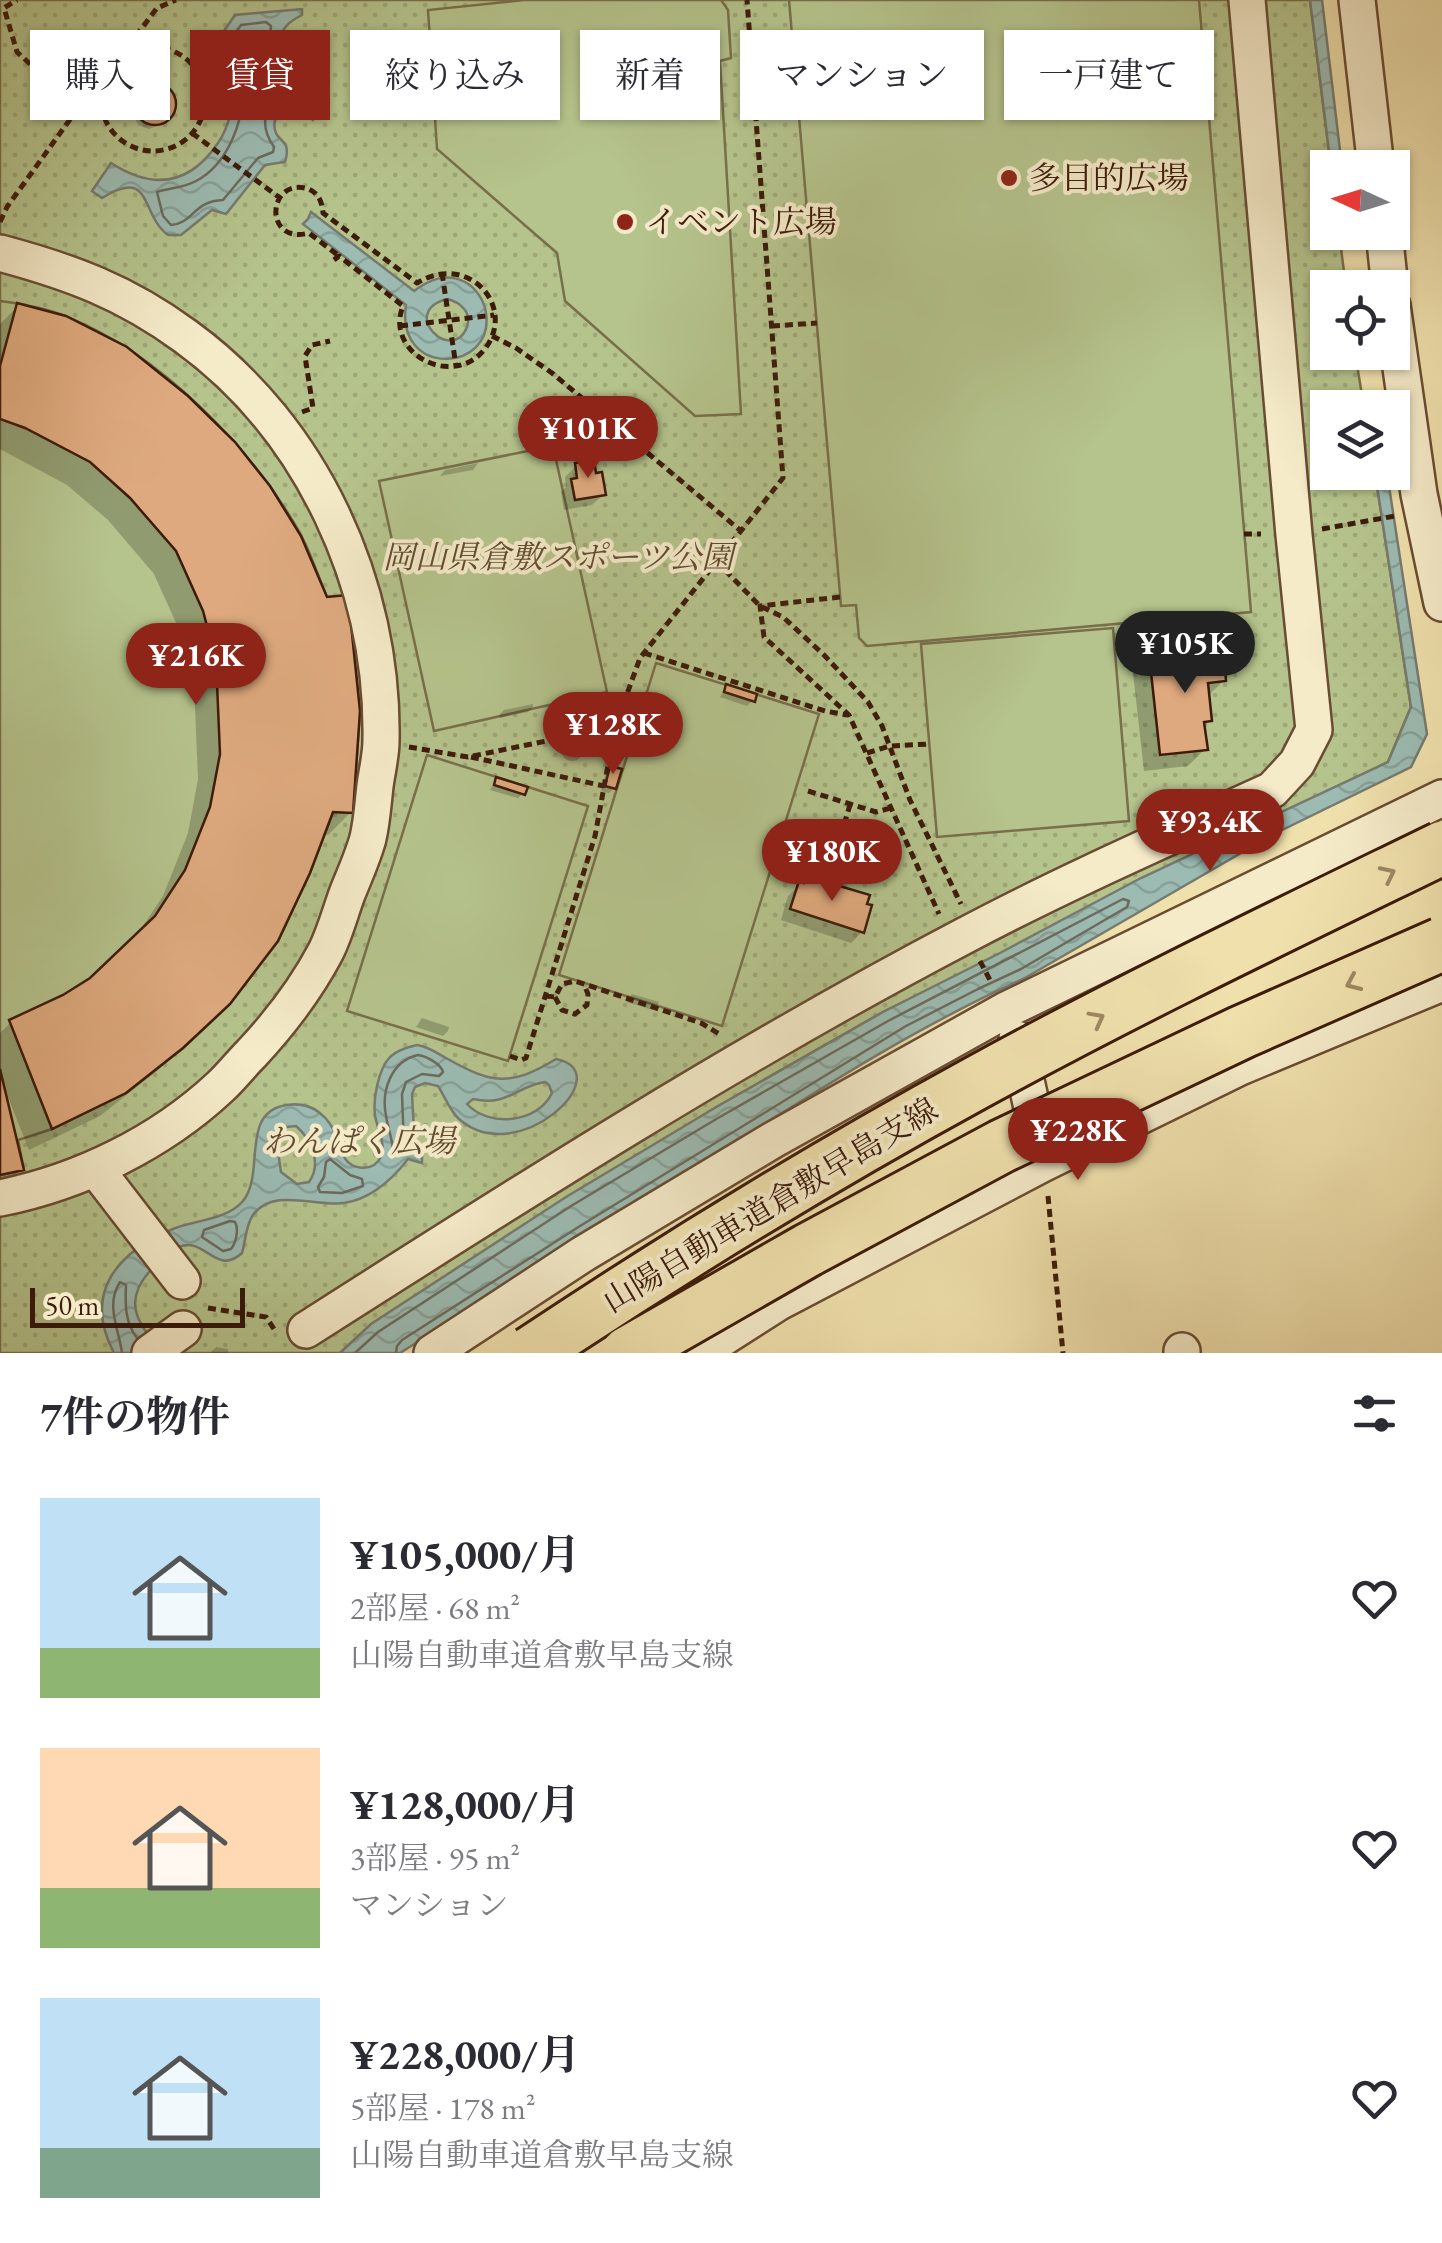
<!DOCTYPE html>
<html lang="ja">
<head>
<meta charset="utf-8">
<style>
	:root { --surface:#fff; --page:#f2f2f3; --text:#2b2b33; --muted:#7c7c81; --accent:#8f2418 }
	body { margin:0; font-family:"EB Garamond","Noto Serif JP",serif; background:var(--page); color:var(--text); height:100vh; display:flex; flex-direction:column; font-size:38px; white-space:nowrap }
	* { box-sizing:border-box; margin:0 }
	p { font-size:32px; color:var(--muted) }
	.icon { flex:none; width:55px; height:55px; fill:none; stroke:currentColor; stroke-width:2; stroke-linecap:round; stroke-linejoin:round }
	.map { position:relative; height:1353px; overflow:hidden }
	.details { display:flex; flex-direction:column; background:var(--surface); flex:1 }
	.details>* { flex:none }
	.hud { position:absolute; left:30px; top:30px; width:1382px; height:90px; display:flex; gap:20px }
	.needle { width:65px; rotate:274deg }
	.tools { position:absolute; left:1310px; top:150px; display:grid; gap:20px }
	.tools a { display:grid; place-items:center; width:100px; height:100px; border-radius:0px; background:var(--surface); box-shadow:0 2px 8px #0004; font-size:50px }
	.scale { position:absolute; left:30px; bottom:25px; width:215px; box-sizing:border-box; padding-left:10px; border:5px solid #3d1b0a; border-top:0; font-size:28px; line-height:35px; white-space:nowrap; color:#3d1b0a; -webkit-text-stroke:8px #f5ebc9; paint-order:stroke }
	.price { position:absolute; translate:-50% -85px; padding:0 22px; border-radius:35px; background:var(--accent); color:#fff; font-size:32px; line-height:65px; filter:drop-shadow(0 2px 5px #0008) }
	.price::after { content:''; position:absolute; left:50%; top:60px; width:30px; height:22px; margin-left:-15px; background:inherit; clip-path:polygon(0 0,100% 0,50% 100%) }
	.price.selected { background:#222; color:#fff }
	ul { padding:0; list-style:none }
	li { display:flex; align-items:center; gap:30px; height:250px; padding:0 40px }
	li span { display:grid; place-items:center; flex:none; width:280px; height:200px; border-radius:0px; color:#555 }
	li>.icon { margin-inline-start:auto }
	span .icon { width:120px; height:120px; fill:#fffc; stroke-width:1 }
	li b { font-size:42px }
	h2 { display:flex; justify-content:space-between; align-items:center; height:120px; padding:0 40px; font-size:42px }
	.pill { padding:0 35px; border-radius:0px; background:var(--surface); box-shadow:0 2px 8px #0004; font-size:35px; line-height:90px }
	.pill.selected { background:var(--accent); color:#fff }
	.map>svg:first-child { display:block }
	.park { fill:url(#park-dots); stroke:#796f4b; stroke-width:2.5 }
	.garden { fill:#b5c38c; stroke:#796f4b; stroke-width:2.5 }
	.water { fill:url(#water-waves); stroke:#767b6f; stroke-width:2.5; fill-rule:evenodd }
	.shadow { fill:#0003 }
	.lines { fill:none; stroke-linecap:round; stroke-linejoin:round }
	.shore { stroke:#6c6b5e; stroke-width:2.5 }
	.building { fill:#dea97e; stroke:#3d1b0a; stroke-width:2.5 }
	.minor-casing { stroke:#6a4c32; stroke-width:40 }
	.path { stroke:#3d1b0a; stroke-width:5; stroke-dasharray:8 5; stroke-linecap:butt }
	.minor { stroke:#f5ebc9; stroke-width:35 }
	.highway-bridge-casing { stroke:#3d1b0a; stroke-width:58; stroke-linecap:butt }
	.highway-bridge { stroke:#efe0ac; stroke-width:52 }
	.tree { fill:#a18f68 }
	.oneway { stroke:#9f8763 }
	.poi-dot { fill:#8f2418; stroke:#f5ebc9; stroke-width:4 }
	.labels { text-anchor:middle; stroke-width:8; stroke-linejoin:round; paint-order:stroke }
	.poi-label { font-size:32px; fill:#3d1b0a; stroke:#f5ebc9; text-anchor:start }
	.park-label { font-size:32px; font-style:italic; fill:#614d31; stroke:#f5ebc9 }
	.street-label { font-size:32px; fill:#3d1b0a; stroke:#f5ebc9 }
</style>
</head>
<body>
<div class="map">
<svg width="1442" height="1353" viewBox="0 0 1442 1353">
	<defs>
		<pattern id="park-dots" width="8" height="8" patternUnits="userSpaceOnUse" patternTransform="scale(2.5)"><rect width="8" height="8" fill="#b5c38c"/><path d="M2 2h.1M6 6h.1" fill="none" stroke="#9da777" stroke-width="1.8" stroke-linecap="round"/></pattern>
		<pattern id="water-waves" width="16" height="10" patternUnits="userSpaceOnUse" patternTransform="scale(2.5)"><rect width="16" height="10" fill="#9cbbb2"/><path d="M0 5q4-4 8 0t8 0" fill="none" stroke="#87a098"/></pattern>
	</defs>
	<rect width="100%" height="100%" fill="#efe0ac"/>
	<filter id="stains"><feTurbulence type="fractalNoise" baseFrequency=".002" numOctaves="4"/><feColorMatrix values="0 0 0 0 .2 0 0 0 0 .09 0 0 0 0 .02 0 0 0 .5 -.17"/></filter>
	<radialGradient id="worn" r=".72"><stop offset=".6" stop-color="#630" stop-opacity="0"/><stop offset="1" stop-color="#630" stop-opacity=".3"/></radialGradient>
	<path class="park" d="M0,0H1310L1331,167L1328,168V232L1339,233L1346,287L1328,288V352L1355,353L1364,407L1328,408V472L1375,473L1411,707L1388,762L883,1012L713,1109L448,1276L372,1324L340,1353H0Z"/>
	<path class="garden" d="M524,0H721L728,10L731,58L720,61L741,414L695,416L565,301L557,253L437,149L428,10Z
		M789,0H1199L1251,612L867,646L859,638L856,605L841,606Z
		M0,301C22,304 47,308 67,317C160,354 251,447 300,533C311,553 318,576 327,597L348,595L360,711L353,813L333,812L310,873L278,941L230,1004L183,1048L126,1093L52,1129L18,1140L24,1170L0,1175Z
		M553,446L607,692L434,731L379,481Z
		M1113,628L1129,821L937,837L921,644Z
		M656,663L819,714L722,1026L559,975Z
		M427,755L588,806L508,1061L347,1011Z"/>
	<path class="water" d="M1310,0H1322L1342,167H1331Z
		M302,9V15C288,22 282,28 278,44C281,49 283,53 287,57C303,70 326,67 321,97C320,106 319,112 313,120C306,114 300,109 291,110C278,110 271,121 276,133C278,138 284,141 286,146C288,152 287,156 285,162L265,165L226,214L212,210L181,235H168C140,215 153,166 102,198L92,191L111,163C153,190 189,186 218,143C229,127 235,103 231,83C228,70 219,60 211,50L235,15Z
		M311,212L414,291C429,280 446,272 465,282C476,288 484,300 486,313C495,373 395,378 406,305L303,224L308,219ZM447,299C460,302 472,312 467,327C452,365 398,312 447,299Z
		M1375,473H1387L1427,734L1411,767L1274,834L1025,978C909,1030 803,1100 696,1167C597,1230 498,1291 400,1353H340L371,1324L566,1197L713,1109L883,1012L998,954L1141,878L1388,762L1411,707Z
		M417,1045C429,1047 435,1052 446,1058C492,1084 510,1087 556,1059C621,1072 518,1171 459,1119C450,1111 445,1097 438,1086L425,1083L415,1087L412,1094L415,1151L422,1154V1163L408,1159C391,1181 371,1199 344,1203C315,1207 273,1187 253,1215C245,1227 246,1240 242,1253C216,1277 205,1236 179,1247C167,1251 157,1262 149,1272C121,1304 140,1326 163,1353H114C82,1292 118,1252 173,1229C194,1220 227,1220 243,1201C266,1172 239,1112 287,1105C313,1101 330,1117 338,1140C340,1146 342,1156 347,1161C353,1168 366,1170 374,1165C392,1152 377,1131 375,1115C373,1099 378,1070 390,1057C397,1050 408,1047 417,1045ZM545,1082L549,1085L552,1093C538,1123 489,1128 467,1104L473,1099C508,1107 516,1086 545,1082ZM296,1126C312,1140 322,1164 309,1182L297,1184L281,1172C279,1158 274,1138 286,1127Z"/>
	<path class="shadow" d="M156,86L162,87L171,95L173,107L161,124L149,129L138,125L131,110L132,105L145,89Z
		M18,306L351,812L328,835L322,834L204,1027L157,1071L100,1116L29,1150L8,1097L5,1098L21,1169L0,1190V1033L11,1022L64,997L91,980L134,939L163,896L188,833L198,779L194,685L181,634L154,574L108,520L67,485L0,449V324Z
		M478,463L473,470L440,476L445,470Z
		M576,466L604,494L592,505L564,510L561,492L566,487L565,477Z
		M1150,656L1224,680L1207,697L1210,720L1203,727L1205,749L1188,766L1144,771L1133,673Z
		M727,687L752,701L747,706L720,697Z
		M533,704V707L528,712L500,718L499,715L504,710Z
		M611,768L614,788L609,793L601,791L606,773Z
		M496,780L523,793L518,798L490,790Z
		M790,854L797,856L793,868L788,873L781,870L785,859Z
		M807,878L862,932L851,943L781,920L788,896Z
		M632,994L659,1002L658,1005L653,1010L626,1002Z
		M422,1018L449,1027L448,1031L443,1036L416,1027Z
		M216,1347L228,1349V1353H210Z"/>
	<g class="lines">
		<path class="shore" d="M266,22L271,26C271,32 268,37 269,43C270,76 315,65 311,99C303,102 296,98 286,100C259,104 262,130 274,147L273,152L258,158L223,200C193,201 194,223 171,225L163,216L157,192C169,188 184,188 196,181C227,165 247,118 241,84C239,70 228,59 225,47L241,25Z
			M251,36L256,39C257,60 269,69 282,83L280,87L259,100L254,97L253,78L240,50L246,38Z
			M418,1055C426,1056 441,1064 443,1072L439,1076L422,1074L406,1082L402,1094L404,1148L397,1153L393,1150C392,1138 388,1128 386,1116C381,1091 391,1061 418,1055Z
			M330,1159L350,1175L362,1179L363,1186L342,1193L320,1192L318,1187L324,1177L326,1162Z
			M230,1221L235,1222C239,1229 236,1243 231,1249L223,1251L202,1237L204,1230Z
			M122,1353C119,1329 105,1305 120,1282L126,1285C125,1304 125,1323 137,1338
			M355,1353L378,1332L571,1206L718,1118L888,1021L1123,899L1129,901L1127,907L1021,969L978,989L906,1026L580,1226L402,1340L397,1346L396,1353"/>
	</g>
	<path class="building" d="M134 104a21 21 0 1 1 42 0a21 21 0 1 1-42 0Z
		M17,303L66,316L127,347L188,396L235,442L270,486L301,536L327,597L348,595L360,711L353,813L333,812L310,873L278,941L230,1004L183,1048L126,1093L52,1129L9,1020L63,995L90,978L155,916L185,870L210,807L220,754L216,660L203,611L176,551L130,498L90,462L25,428L0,419V366Z
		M594,460L596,473L602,472L606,495L575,500L571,479L577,478L575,463Z
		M1223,645L1226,681L1208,683L1212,721L1204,722L1208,750L1160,755L1149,654Z
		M726,684L757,694L755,702L724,692Z
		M610,766L622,769L616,789L605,786Z
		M496,777L528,787L525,795L494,785Z
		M806,876L870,895L867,904L872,905L864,933L790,909L799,881L804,883Z
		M0,1069L24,1170L0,1175Z"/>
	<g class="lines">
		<defs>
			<path id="minor" d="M1357,0L1376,168
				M1384,232L1390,288
				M0,253C71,272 125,292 185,336C312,428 384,585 381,741C381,755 377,771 375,786C373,803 372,821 368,838C363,857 354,876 347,894C340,913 335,933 326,951C306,989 280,1023 251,1054C240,1065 231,1077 220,1087C160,1143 80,1182 0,1198
				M1392,305L1419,494L1442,603
				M1017,1039L1041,1149
				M95,1168L182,1281
				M306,1330C522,1192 737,1055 964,936C1064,883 1169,837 1272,790L1297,763L1314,730L1294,535L1247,0
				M1182,1351V1353
				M150,1353L183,1329
				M432,1353L583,1254L773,1140L1006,1010L1442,798
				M699,1353L779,1302L1044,1163L1240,1067L1442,983"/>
		</defs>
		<use href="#minor" class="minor-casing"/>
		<path class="path" d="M751,36L792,33
			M101 99a52 52 0 1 1 104 0a52 52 0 1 1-104 0Z
			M120,57L157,8L176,0
			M82,103L104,77
			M192,133L280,198
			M0,222L7,207L81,104L42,75L17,52L4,8L17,0
			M334,260L339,256L403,306C384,353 452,389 484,350C518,308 469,251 417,283L323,213C322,201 318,191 305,188C267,180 264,245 309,233L339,256
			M442,273L456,366
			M400,326L494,315
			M772,326L817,323
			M492,336L516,348L552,373L741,531
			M302,412L313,408L305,356L312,345L330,341
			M1322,529L1395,516
			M1244,534H1261
			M716,561L760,606L783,617L824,655L868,702L882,726L910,800L961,904
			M840,597L760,606L764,637L849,715L939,914
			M644,653L825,711L847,715
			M409,747L468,757L615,727L640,658L783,478L747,0
			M867,753L890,746L929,744
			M471,757L604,786
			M808,791L876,812L891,808
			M829,874L850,805
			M980,961L991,982
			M546,996L555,997L562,984L575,981L701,1023L721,1035
			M555,997L562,1010L575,1014L587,1005L588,994L585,987
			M510,1056L521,1060L526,1058L595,836L615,727
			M1048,1196L1063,1353
			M208,1308L266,1317L274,1329"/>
		<use href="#minor" class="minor"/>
		<defs>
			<path id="highway-bridge" d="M531,1353C675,1257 824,1166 976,1083C1129,999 1286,924 1442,848
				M628,1353L808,1250L1002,1146L1242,1032L1442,944"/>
		</defs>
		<use href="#highway-bridge" class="highway-bridge-casing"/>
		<use href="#highway-bridge" class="highway-bridge"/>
	</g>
	<circle class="tree" cx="572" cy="750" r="11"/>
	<defs><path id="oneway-chevron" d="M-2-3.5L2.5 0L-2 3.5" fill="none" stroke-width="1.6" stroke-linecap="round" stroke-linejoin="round" transform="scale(2.5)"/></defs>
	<g class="oneway">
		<use href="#oneway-chevron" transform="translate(1388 874) rotate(-26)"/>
		<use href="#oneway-chevron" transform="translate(1353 983) rotate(156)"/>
		<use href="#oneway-chevron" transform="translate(1097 1019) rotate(-28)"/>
	</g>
	<g class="poi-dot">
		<circle cx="1009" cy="178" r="10"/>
		<circle cx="625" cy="222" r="10"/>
	</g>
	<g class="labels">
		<g class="poi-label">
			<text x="1029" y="189">多目的広場</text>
			<text x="645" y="233">イベント広場</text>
		</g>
		<g class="park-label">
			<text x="558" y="568">岡山県倉敷スポーツ公園</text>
			<text x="359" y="1152">わんぱく広場</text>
		</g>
		<g class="street-label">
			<text transform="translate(770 1205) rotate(-31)" y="11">山陽自動車道倉敷早島支線</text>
		</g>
	</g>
	<rect width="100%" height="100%" filter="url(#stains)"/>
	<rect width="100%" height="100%" fill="url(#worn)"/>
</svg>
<div class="tools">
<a><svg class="needle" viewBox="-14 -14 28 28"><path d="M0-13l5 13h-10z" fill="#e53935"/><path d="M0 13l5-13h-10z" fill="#7c7c81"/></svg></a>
<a><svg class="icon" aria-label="locate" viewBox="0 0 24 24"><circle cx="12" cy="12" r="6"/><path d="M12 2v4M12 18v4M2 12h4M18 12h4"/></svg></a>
<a><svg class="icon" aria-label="layers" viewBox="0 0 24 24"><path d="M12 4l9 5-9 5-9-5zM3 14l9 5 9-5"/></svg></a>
</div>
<div class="scale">50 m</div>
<b class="price" style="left:588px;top:481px">¥101K</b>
<b class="price selected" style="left:1185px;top:696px">¥105K</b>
<b class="price" style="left:196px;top:708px">¥216K</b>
<b class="price" style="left:613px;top:777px">¥128K</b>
<b class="price" style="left:1210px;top:874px">¥93.4K</b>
<b class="price" style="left:832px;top:904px">¥180K</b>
<b class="price" style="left:1078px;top:1183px">¥228K</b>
<div class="hud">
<a class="pill">購入</a>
<a class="pill selected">賃貸</a>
<a class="pill">絞り込み</a>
<a class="pill">新着</a>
<a class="pill">マンション</a>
<a class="pill">一戸建て</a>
</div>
</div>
<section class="details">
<h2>7件の物件<svg class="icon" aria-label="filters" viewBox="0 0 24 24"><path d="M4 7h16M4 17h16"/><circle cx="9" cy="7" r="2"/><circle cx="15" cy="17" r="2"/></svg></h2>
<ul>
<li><span style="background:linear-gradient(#bfe0f5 75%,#8fb573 0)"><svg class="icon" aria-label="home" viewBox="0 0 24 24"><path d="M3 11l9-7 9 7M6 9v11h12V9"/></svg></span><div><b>¥105,000/月</b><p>2部屋 · 68 m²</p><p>山陽自動車道倉敷早島支線</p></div><svg class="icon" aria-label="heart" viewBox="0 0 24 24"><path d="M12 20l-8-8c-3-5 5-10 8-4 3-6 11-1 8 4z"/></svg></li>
<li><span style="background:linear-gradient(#ffd9b3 70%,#8fb573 0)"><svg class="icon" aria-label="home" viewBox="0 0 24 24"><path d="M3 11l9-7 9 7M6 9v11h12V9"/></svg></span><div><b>¥128,000/月</b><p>3部屋 · 95 m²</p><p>マンション</p></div><svg class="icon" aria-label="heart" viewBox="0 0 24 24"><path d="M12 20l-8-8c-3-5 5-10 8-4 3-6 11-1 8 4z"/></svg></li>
<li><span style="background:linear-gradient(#bfe0f5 75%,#7fa58c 0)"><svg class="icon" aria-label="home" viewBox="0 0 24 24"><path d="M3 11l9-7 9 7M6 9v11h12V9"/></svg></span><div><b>¥228,000/月</b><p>5部屋 · 178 m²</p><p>山陽自動車道倉敷早島支線</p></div><svg class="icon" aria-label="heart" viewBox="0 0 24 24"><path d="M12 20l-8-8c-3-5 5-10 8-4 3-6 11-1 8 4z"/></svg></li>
</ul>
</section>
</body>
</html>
